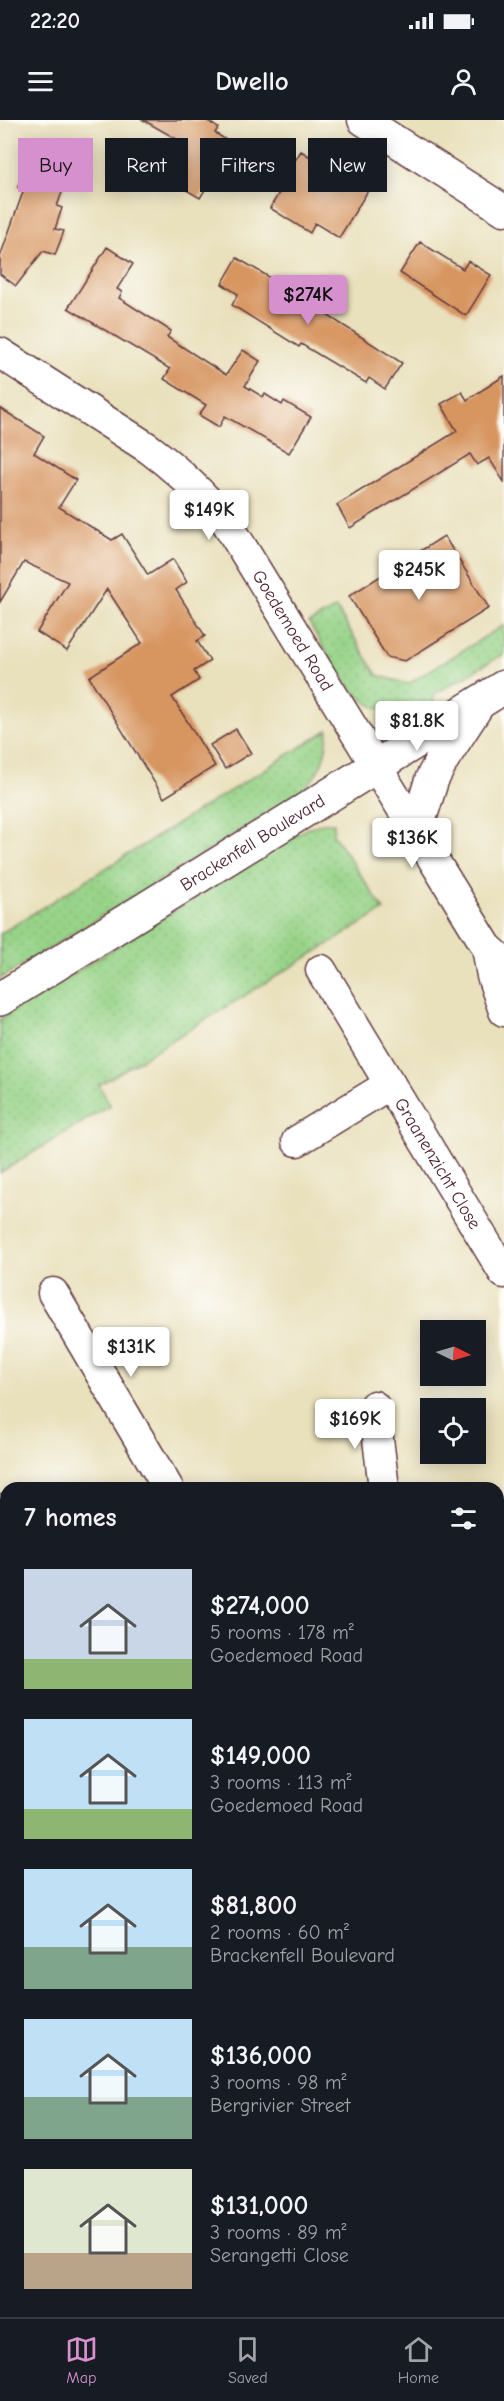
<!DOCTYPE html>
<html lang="en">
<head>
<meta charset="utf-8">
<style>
	:root { --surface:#171b24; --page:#20242c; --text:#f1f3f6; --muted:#9ea1a6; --line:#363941; --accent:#d690ce }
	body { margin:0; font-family:"Comic Neue",sans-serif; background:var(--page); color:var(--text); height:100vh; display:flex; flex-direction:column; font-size:22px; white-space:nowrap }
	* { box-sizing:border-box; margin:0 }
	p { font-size:20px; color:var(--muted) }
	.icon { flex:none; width:33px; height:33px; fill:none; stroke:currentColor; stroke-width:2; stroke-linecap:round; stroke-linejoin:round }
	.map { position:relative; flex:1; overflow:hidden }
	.panel { position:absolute; left:0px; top:1362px; width:504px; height:836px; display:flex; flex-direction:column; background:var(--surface); border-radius:18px 18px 0 0; box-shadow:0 3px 15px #0003 }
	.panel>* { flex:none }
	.guide { position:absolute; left:18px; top:18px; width:468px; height:54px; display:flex; gap:12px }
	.needle { width:39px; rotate:95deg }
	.buttons { position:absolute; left:420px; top:1200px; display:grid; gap:12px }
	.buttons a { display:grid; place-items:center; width:66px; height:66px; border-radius:0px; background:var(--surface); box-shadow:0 3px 15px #0003; font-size:30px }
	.price { position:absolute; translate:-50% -51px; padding:0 14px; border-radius:6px; background:#fff; color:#222; font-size:20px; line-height:39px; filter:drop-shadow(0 2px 3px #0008) }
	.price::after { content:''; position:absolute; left:50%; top:36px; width:18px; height:14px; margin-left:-9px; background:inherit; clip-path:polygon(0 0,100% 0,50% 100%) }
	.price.on { background:var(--accent); color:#111 }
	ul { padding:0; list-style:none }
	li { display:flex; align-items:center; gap:18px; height:150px; padding:0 24px }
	li span { display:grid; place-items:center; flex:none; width:168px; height:120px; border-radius:0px; color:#555 }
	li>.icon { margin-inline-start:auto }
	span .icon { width:72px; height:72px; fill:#fffc; stroke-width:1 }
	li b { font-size:26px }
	h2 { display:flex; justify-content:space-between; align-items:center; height:72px; padding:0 24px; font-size:26px }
	.chip { padding:0 21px; border-radius:0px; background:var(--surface); box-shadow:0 3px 15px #0003; font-size:21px; line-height:54px }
	.chip.on { background:var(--accent); color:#111 }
	.status { display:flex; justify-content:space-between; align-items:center; height:42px; padding:0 30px; background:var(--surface); direction:ltr }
	.status svg { height:16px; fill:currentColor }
	header { display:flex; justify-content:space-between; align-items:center; height:78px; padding:0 24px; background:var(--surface); font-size:27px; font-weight:600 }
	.dock { display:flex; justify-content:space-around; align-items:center; height:84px; border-top:2px solid var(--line); background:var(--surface); font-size:16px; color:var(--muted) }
	.dock a { display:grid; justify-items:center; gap:3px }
	.dock .on { color:var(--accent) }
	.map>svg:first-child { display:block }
	.green { fill:url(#green-dots); stroke:#70795a; stroke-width:1.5 }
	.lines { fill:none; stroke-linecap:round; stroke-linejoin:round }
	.stream { stroke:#4ca8ca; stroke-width:9 }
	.building { fill:#d79561 }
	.minor-casing { stroke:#623c41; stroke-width:33 }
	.tertiary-casing { stroke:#623c41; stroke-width:36 }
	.minor { stroke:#fff; stroke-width:30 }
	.tertiary { stroke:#fff; stroke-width:33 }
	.labels { text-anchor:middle; stroke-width:4.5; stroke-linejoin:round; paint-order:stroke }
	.street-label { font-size:18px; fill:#4a1f2b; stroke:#fdfcf7 }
</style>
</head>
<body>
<div class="status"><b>22:20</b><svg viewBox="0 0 49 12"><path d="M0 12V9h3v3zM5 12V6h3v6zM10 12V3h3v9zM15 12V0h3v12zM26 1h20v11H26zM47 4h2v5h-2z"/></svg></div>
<header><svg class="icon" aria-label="menu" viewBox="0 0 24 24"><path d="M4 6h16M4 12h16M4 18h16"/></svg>Dwello<svg class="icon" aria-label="person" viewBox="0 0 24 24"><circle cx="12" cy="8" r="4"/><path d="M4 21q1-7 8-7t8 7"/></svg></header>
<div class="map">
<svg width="504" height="2197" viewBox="0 0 504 2197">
	<defs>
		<pattern id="green-dots" width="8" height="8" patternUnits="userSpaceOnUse" patternTransform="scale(1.5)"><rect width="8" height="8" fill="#97d388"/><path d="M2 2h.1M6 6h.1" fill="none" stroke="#84b576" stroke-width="1.8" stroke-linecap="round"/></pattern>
	</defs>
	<rect width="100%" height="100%" fill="#fdfcf7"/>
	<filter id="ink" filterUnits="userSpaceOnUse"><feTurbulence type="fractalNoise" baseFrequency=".0167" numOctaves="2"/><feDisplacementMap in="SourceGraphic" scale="12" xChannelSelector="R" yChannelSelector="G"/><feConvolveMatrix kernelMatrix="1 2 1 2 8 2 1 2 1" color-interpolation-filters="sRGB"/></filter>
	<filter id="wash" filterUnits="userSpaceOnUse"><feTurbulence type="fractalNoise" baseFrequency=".008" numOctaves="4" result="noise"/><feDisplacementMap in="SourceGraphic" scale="24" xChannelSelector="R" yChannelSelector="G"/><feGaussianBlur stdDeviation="1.35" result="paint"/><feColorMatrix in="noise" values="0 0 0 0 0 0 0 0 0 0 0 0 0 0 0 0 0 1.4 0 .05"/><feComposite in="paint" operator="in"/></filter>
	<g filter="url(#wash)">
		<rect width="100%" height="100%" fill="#e9e0bc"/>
		<path class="green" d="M336,488L377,555L408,564L504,505V534L434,574L433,587C362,613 340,553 309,503Z
			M328,610C327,640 317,660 294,678L0,859V814Z
			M323,703H334L333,714L384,790L99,965L110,985L0,1053V899L306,709Z
			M504,1659V1923L498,1926V1663Z
			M6,1817V2091L0,2089V1821Z
			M138,2192H366L370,2197H141Z"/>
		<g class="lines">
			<path class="stream" d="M498,1740L504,1737"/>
		</g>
		<g id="blocks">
			<path class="building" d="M143,0H206L218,8L215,13L239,28L225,50L219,47L200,78L161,55L182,22Z
				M301,31L342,57L344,53L369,69L339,118L315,103L310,113L270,88L285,63L282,61Z
				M27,40L69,54L57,86L62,88L55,109L64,111L55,135L43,131L16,166L0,154V137L24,69L18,67Z
				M420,122L463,149L468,141L491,155L466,196L400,153Z
				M107,127L133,144L117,169L122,172L119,178L171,211L167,217L226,255L243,230L260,241L245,266L263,277L265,274L282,285L284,281L311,297L289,333L225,296L219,307L199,295L206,285L164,259L170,249L68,188Z
				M237,138L279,163L276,167L319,194L321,191L402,243L385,269L369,258L366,263L301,224L299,227L232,185L238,174L222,164Z
				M504,256V362L489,338L477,345L470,334L350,408L337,385L457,311L441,284L462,272L467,280Z
				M0,288L44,316L34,333L76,360L59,387L112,420L122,414L148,455L173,439L187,462L176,470L205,516L197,521L210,541L194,551L199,560L172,577L215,646L164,678L89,557L142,523L107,469L67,531L37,512L68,462L24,442L0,482Z
				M444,416L489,488L405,541L387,537L349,476Z
				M236,609L251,633L225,649L210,625Z"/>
		</g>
	</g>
	<g filter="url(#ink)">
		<use href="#blocks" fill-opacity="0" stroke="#623c41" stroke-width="1.5"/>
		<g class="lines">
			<defs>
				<g id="minor">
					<path d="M363,0L504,90"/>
					<path id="s1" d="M0,233L148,328C178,350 203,374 227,403L487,827L504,842"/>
					<path d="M487,827L492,856L504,891"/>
					<path id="s2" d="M321,850L504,1153"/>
					<path d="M297,1021L390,964"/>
					<path d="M53,1173L168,1368"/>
					<path d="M374,1286L384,1368"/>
					<path d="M0,1390L6,1400"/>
					<path d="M498,1647L504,1643"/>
					<path d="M0,1806L6,1802"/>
					<path d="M0,2105H6"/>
					<path d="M123,2192L126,2197"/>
				</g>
				<g id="tertiary">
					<path d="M416,710L432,659L443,638L476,587"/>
					<path id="s3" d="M0,879L504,567"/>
				</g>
			</defs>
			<use href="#minor" class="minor-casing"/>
			<use href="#tertiary" class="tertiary-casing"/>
			<use href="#minor" class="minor"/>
			<use href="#tertiary" class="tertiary"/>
		</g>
	</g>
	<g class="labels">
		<g class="street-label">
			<text dy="6" stroke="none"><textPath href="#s1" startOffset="411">Goedemoed Road</textPath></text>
			<text dy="6" stroke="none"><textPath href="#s3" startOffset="297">Brackenfell Boulevard</textPath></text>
			<text dy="6" stroke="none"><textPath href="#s2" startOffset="226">Graanenzicht Close</textPath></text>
		</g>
	</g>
</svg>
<div class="buttons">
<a><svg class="needle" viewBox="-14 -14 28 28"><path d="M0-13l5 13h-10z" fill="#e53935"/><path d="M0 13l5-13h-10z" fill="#9ea1a6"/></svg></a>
<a><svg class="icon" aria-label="locate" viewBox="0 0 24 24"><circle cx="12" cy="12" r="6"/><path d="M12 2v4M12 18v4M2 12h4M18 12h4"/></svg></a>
</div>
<b class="price on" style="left:308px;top:206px">$274K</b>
<b class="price" style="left:209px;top:421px">$149K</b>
<b class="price" style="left:419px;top:481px">$245K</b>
<b class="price" style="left:417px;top:632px">$81.8K</b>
<b class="price" style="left:412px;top:749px">$136K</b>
<b class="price" style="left:131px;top:1258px">$131K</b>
<b class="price" style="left:355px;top:1330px">$169K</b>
<div class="guide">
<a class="chip on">Buy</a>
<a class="chip">Rent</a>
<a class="chip">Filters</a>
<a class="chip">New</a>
</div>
<section class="panel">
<h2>7 homes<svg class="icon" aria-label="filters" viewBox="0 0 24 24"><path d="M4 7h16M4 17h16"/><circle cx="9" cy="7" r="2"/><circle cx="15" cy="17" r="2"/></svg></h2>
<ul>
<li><span style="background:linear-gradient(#c9d6e8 75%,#8fb573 0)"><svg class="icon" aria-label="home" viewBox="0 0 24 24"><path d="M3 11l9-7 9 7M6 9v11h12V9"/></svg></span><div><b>$274,000</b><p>5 rooms · 178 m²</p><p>Goedemoed Road</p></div></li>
<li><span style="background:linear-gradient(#bfe0f5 75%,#8fb573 0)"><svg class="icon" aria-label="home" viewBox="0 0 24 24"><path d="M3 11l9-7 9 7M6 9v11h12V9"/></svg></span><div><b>$149,000</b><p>3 rooms · 113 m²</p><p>Goedemoed Road</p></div></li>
<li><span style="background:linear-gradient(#bfe0f5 65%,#7fa58c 0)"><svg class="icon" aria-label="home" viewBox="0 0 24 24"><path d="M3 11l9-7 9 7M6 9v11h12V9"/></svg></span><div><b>$81,800</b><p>2 rooms · 60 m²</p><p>Brackenfell Boulevard</p></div></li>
<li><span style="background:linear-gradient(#bfe0f5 65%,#7fa58c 0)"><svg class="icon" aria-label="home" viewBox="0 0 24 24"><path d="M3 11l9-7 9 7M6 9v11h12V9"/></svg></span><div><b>$136,000</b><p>3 rooms · 98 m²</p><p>Bergrivier Street</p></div></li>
<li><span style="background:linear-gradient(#dfe7d0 70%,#b9a48a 0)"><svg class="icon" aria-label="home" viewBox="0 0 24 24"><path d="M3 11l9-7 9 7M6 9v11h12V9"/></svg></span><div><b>$131,000</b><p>3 rooms · 89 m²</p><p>Serangetti Close</p></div></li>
</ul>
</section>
</div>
<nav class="dock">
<a class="on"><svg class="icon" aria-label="map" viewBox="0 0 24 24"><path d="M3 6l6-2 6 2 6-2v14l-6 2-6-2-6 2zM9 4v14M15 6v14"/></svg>Map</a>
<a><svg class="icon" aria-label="saved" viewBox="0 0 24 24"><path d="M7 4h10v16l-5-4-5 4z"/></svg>Saved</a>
<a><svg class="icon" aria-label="home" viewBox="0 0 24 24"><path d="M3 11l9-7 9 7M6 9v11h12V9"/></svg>Home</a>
</nav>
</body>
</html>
